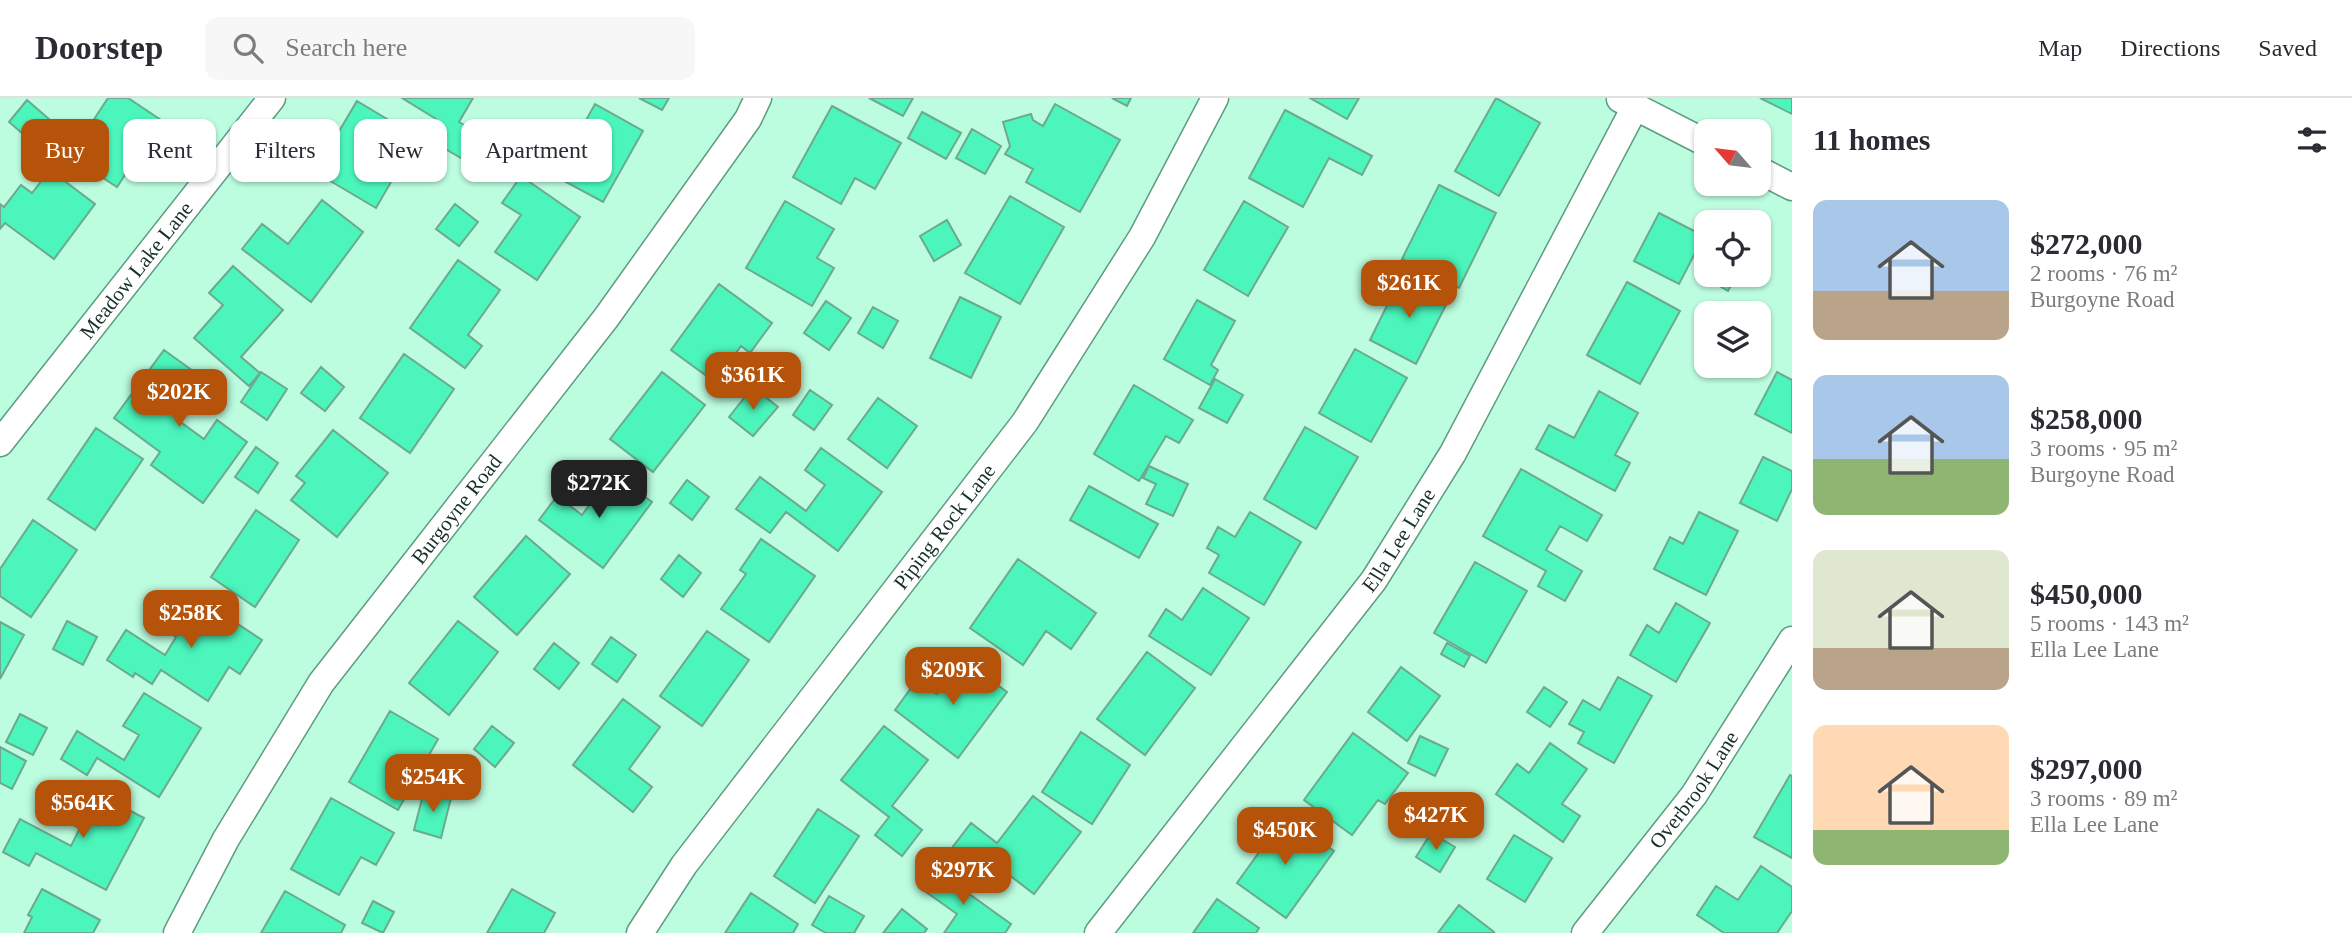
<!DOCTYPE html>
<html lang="en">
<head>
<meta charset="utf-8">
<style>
	:root { --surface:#fff; --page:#f7f7f7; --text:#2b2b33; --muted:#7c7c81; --line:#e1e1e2; --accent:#b45309 }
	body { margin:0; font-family:"Times New Roman",serif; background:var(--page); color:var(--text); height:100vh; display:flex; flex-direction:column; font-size:26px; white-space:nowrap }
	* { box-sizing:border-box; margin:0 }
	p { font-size:23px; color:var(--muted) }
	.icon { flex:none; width:38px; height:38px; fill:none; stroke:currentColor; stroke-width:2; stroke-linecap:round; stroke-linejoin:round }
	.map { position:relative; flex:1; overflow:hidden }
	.panel { display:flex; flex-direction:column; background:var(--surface); width:560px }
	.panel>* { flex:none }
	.guide { position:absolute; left:21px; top:21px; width:665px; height:63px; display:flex; gap:14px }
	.needle { width:46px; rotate:298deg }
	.buttons { position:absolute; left:1694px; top:21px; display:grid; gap:14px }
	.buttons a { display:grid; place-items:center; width:77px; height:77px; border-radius:14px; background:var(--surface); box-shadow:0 2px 5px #0004; font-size:35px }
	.price { position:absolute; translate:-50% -60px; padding:0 16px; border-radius:14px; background:var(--accent); color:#fff; font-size:23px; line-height:46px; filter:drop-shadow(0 2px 4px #0008) }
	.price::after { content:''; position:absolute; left:50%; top:42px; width:21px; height:16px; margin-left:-10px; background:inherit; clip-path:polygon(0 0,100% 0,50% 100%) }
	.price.on { background:#222; color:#fff }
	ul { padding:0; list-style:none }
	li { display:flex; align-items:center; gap:21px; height:175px; padding:0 21px }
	li span { display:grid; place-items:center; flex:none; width:196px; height:140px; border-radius:14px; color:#555 }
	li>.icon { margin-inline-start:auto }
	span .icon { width:84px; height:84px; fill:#fffc; stroke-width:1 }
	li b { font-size:30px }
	h2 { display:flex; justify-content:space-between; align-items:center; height:84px; padding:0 21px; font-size:30px }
	.chip { padding:0 24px; border-radius:14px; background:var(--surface); box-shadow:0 2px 5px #0004; font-size:24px; line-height:63px }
	.chip.on { background:var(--accent); color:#fff }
	header { display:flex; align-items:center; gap:42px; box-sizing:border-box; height:98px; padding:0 35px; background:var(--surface); border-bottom:2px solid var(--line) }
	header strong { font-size:33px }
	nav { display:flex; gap:38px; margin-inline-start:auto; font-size:24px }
	.search { width:490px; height:63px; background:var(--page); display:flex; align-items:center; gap:18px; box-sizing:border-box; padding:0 24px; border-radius:14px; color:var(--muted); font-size:26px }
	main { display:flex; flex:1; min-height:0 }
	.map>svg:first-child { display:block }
	.building { fill:#4bf5bb; stroke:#6ca98f; stroke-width:2 }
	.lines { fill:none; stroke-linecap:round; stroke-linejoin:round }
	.street-casing { stroke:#5e9c82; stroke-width:29 }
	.street { stroke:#fff; stroke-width:26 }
	.labels { text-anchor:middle; stroke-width:7; stroke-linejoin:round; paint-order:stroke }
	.street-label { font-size:21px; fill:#173026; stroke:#fff }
</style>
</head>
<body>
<header>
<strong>Doorstep</strong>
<div class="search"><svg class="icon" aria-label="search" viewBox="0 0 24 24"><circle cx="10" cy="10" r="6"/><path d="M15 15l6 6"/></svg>Search here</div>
<nav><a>Map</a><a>Directions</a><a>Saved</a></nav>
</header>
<main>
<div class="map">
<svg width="1792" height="835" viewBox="0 0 1792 835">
	<rect width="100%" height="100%" fill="#bcfcdf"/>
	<path class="building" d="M108,0H128L161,22L117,89L70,58Z
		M402,0H473L459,24L487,40L471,66L425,39L436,21Z
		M639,0H669L662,12Z
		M869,0H913L903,18Z
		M1112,0H1131L1127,8Z
		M1310,0H1359L1347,21Z
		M1496,0L1540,25L1499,98L1455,73Z
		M1760,0H1792V16Z
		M27,2L49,21L30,42L9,24Z
		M357,3L417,39L376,110L315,74Z
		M595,6L643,33L603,104L555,78Z
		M1055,6L1120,42L1080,114L1026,84L1033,71L1005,56L1010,48L1003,24L1031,16L1033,22L1043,28Z
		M832,8L901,45L875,91L855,80L841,106L793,79Z
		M1285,12L1372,58L1362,77L1329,60L1303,109L1249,80Z
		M922,14L961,35L946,61L908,40Z
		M514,24L541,40L524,68L497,52Z
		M972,31L1001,48L985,76L956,60Z
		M50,72L95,106L54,161L5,125L0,131V106L4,109L21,87L32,95Z
		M521,78L580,119L537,182L495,154L521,117L502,105Z
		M1439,87L1496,115L1459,190L1402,161Z
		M1010,98L1064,129L1020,206L965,175Z
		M322,102L363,134L311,204L242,151L262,126L288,146Z
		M785,103L834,131L817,160L834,170L812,208L746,170Z
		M1244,103L1288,129L1248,198L1204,172Z
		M455,106L478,124L459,148L436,131Z
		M1659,115L1704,138L1679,186L1634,163Z
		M947,122L961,147L934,163L920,138Z
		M458,162L500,192L468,237L482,248L465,270L410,230Z
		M233,168L283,212L241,259L260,275L249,288L194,240L223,207L209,195Z
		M1712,177H1737L1728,193L1709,182Z
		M1401,179L1448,203L1416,266L1370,242Z
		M1627,184L1680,213L1640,286L1587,257Z
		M719,186L772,225L750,255L741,248L715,284L671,252Z
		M960,199L1001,219L971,280L930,260Z
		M1197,202L1235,223L1211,267L1218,272L1210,287L1164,261Z
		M826,203L851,220L829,252L804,235Z
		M873,209L898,223L883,250L858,235Z
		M1355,251L1407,280L1371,344L1319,315Z
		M164,252L204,281L175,320L204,341L217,322L247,344L203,405L151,367L160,354L114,320Z
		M404,256L454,291L410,355L360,320Z
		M321,269L344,289L325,313L301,295Z
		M261,274L287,291L267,322L241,304Z
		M662,274L705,307L653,374L610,341Z
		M1777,274L1792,282V335L1755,316Z
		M1215,281L1243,297L1227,325L1199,310Z
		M1134,287L1193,322L1179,345L1166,338L1139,383L1094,356Z
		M753,289L778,309L753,338L729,319Z
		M810,292L832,307L814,332L793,317Z
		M1599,293L1638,315L1615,357L1630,365L1615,393L1536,351L1549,327L1574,340Z
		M878,300L917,328L887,370L848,341Z
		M1305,329L1358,359L1316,431L1264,401Z
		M96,330L143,361L95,432L48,401Z
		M333,332L388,375L337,439L291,402L305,385L296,378Z
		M256,349L278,365L258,395L235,379Z
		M821,350L882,394L838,453L786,414L770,435L736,411L760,379L806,413L825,387L805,372Z
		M1763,359L1792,373V391L1777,423L1740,405Z
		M1149,368L1188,386L1173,418L1146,406L1156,386L1143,380Z
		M1521,371L1602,417L1587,443L1560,428L1546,452L1582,473L1565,503L1538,488L1546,473L1483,438Z
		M613,375L652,404L603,470L539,422L557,398L582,417Z
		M687,382L709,399L692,422L670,405Z
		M1089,388L1158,426L1139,460L1070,422Z
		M256,412L299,442L255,509L211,479Z
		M1250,414L1301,444L1264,507L1209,475L1219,457L1207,450L1218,429L1235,439Z
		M1699,414L1738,433L1706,497L1654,471L1670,439L1683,446Z
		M33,422L77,452L31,519L0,498V471Z
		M526,438L570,476L517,537L474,499Z
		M761,441L815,478L769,544L721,511L746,476L740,472Z
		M679,457L701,475L683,499L661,481Z
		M1018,461L1096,515L1071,551L1046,533L1023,567L970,530Z
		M1475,464L1527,493L1486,565L1434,535Z
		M1203,490L1249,520L1211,577L1149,538L1166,511L1182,522Z
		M192,496L262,542L240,576L229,569L208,603L161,572L152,586L135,575L133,579L107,562L126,532L165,557L176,539L168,533Z
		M1676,505L1710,525L1676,584L1630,557L1647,527L1659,535Z
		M67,523L97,539L83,567L53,551Z
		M458,523L498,554L449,617L409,585Z
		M0,524L24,537L0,581Z
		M707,533L749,562L702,628L660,598Z
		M611,539L636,557L617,584L592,566Z
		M554,545L579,565L559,591L534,571Z
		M1447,545L1470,558L1464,569L1441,556Z
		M1147,554L1195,590L1145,657L1097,621Z
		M963,561L1007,594L958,660L895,612L917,582L937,596Z
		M1401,569L1440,598L1407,643L1368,614Z
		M1618,579L1652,598L1614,665L1578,645L1584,634L1569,626L1583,602L1600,612Z
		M1544,589L1567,604L1550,629L1527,614Z
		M144,595L201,630L159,699L97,660L87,677L61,661L77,633L124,662L139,637L123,628Z
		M623,601L660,629L629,671L652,689L633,714L573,667Z
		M390,613L438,641L398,712L349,684Z
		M20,616L47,630L33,657L6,644Z
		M492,628L514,645L495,669L474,651Z
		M884,628L928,662L892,708L922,732L902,758L875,737L889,719L841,682Z
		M1081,634L1130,667L1092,726L1042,694Z
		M1353,635L1408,675L1385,706L1378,702L1352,737L1304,702Z
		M1420,638L1448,651L1435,678L1408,665Z
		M1550,645L1587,671L1562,706L1580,718L1563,744L1496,696L1517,666L1529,675Z
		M0,649L26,663L12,691L0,685Z
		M1790,677L1792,678V760L1754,739Z
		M87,690L144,720L106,792L36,755L29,768L3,754L20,721L71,748L80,730L69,725Z
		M424,693L451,700L441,740L414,732Z
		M1033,698L1081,734L1034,796L986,759L974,775L948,755L971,725L997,745Z
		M331,700L394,735L376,767L361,759L339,797L291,771Z
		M818,711L859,738L815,805L774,778Z
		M1285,718L1334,753L1286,820L1237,785Z
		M1431,735L1455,749L1440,774L1416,759Z
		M1514,737L1552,760L1525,804L1487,781Z
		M1761,768L1792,789V813L1777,835H1724L1697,817L1716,788L1738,802Z
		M933,770L1011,826L1005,835H944L957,816L919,789Z
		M42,791L100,822L93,835H24L32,819L28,817Z
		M512,791L555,815L544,835H487Z
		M285,793L345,827L341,835H261Z
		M751,795L798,826L793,835H725Z
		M829,798L864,818L854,835H826L812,827Z
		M1217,801L1259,830L1256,835H1193Z
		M373,803L394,814L383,835L362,825Z
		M1459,807L1494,834V835H1438Z
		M902,811L927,831L924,835H883Z"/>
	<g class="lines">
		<defs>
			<g id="street">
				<path d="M1620,1L1706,45"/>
				<path d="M1759,72L1792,89"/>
				<path id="s1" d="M0,345L272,0"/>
				<path id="s2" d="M177,835L226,741L321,585L606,220L748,21L758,0"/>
				<path id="s3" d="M640,835L684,767L1025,324L1142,139L1215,0"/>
				<path id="s4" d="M1098,835L1374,482L1453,355L1635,9"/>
				<path id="s5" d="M1585,835L1694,697L1792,542"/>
			</g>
		</defs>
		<use href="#street" class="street-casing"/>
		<use href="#street" class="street"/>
	</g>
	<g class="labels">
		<g class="street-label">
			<text dy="7" stroke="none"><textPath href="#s1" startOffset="220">Meadow Lake Lane</textPath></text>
			<text dy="7" stroke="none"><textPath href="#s2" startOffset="509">Burgoyne Road</textPath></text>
			<text dy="7" stroke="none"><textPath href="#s3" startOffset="508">Piping Rock Lane</textPath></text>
			<text dy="7" stroke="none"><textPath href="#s4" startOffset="495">Ella Lee Lane</textPath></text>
			<text dy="7" stroke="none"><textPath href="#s5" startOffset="180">Overbrook Lane</textPath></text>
		</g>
	</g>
</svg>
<div class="buttons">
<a><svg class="needle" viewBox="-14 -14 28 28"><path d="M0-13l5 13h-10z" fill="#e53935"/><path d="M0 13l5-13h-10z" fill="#7c7c81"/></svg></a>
<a><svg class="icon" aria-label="locate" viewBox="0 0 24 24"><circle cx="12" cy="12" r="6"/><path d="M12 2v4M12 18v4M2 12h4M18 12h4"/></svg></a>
<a><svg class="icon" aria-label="layers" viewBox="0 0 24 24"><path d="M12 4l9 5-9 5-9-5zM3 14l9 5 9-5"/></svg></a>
</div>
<b class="price" style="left:1409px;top:222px">$261K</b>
<b class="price" style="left:753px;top:314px">$361K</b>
<b class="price" style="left:179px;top:331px">$202K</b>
<b class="price on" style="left:599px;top:422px">$272K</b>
<b class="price" style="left:191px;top:552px">$258K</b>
<b class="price" style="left:953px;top:609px">$209K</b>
<b class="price" style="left:433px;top:716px">$254K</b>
<b class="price" style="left:83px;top:742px">$564K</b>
<b class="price" style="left:1436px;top:754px">$427K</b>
<b class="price" style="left:1285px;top:769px">$450K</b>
<b class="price" style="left:963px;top:809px">$297K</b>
<div class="guide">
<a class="chip on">Buy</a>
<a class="chip">Rent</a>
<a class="chip">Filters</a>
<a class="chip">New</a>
<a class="chip">Apartment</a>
</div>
</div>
<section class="panel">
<h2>11 homes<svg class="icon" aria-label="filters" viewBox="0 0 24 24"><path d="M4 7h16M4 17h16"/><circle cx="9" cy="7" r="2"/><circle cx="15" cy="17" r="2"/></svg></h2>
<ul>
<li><span style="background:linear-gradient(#a9c7e8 65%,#b9a48a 0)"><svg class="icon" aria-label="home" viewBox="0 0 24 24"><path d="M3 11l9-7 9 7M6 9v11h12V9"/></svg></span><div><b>$272,000</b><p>2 rooms · 76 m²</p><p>Burgoyne Road</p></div></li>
<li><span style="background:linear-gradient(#a9c7e8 60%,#8fb573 0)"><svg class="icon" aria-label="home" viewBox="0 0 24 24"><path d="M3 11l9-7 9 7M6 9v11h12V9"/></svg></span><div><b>$258,000</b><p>3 rooms · 95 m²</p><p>Burgoyne Road</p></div></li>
<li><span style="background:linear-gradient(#dfe7d0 70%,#b9a48a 0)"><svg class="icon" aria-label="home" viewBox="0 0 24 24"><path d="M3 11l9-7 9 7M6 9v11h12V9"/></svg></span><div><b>$450,000</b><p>5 rooms · 143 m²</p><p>Ella Lee Lane</p></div></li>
<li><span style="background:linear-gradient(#ffd9b3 75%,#8fb573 0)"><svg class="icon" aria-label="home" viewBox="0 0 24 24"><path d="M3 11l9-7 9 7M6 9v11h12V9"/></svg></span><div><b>$297,000</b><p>3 rooms · 89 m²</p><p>Ella Lee Lane</p></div></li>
</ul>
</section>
</main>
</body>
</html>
